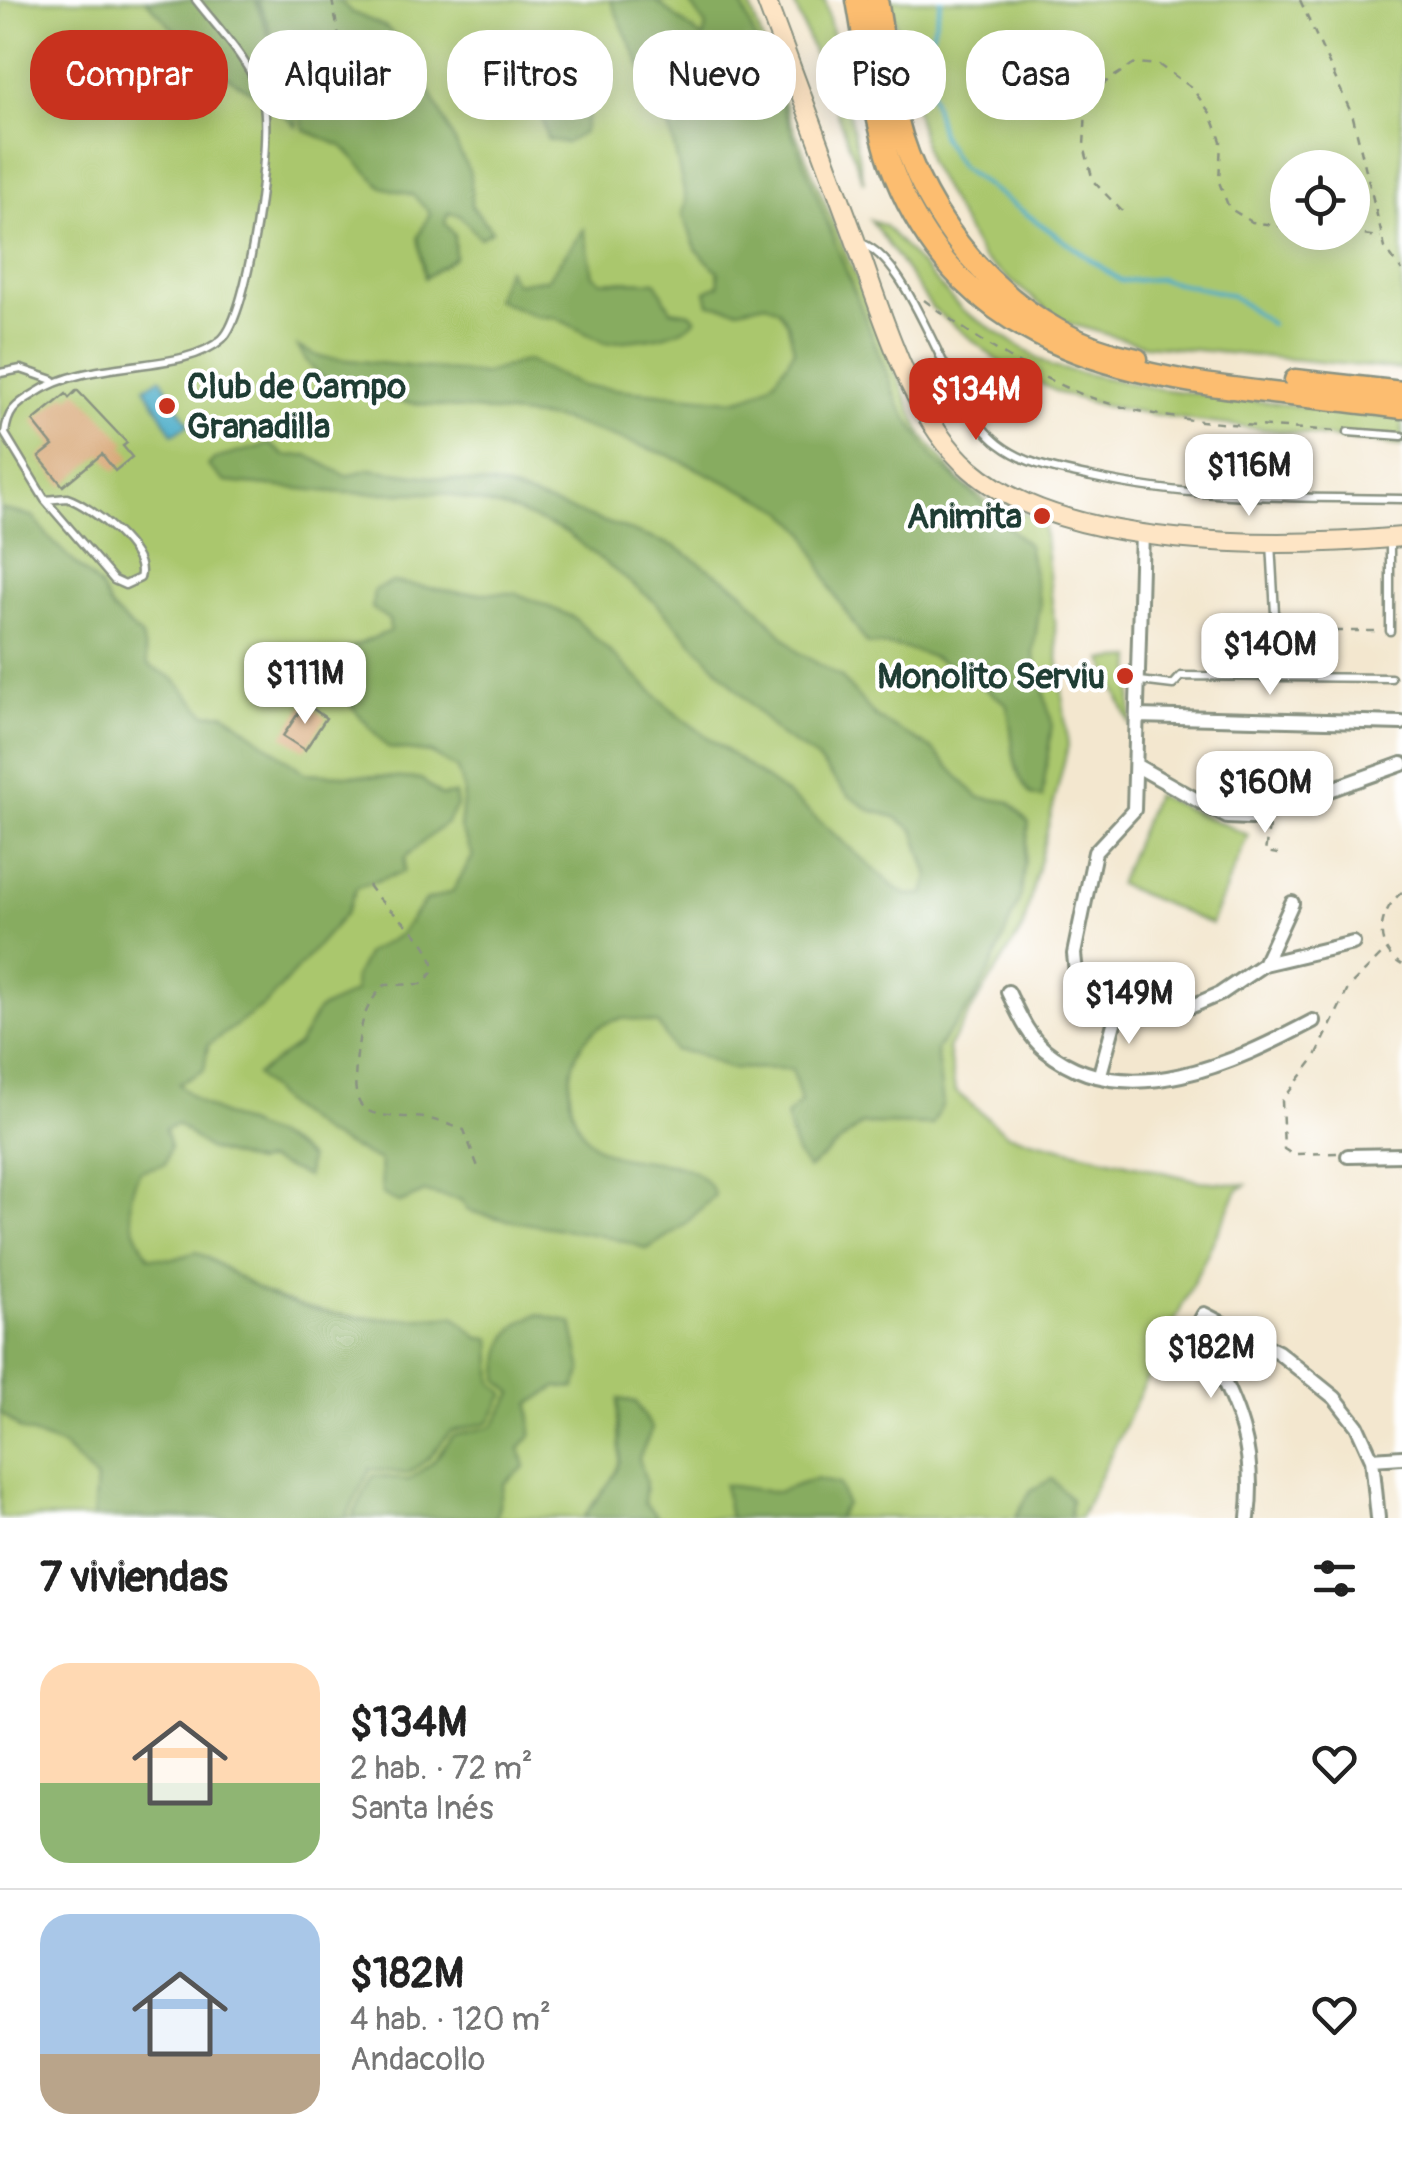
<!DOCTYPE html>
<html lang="es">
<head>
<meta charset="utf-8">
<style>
	:root { --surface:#fff; --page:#f6f6f6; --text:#222; --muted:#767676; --line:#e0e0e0; --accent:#c8321e }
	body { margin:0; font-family:Pangolin,sans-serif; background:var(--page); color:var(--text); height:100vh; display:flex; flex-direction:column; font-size:38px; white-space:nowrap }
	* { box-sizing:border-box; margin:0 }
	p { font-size:32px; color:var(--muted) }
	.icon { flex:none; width:55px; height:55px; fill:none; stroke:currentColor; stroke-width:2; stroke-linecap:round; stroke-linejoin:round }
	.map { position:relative; height:1518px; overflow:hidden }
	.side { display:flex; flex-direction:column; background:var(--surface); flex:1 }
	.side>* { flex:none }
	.top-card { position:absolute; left:30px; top:30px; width:1342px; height:90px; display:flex; gap:20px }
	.buttons { position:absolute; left:1270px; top:150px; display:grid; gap:20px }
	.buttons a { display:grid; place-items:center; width:100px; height:100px; border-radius:50%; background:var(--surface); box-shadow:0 5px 25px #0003; font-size:50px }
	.price { position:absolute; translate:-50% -85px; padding:0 22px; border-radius:20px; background:#fff; color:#222; font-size:32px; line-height:65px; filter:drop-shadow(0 2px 5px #0008) }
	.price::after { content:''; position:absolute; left:50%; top:60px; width:30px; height:22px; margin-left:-15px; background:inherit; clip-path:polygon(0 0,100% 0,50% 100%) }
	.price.current { background:var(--accent); color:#fff }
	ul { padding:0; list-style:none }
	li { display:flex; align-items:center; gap:30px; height:250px; padding:0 40px }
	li+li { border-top:2px solid var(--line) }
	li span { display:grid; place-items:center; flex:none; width:280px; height:200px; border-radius:30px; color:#555 }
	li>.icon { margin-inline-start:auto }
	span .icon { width:120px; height:120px; fill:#fffc; stroke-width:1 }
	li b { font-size:42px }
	h2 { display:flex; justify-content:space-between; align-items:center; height:120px; padding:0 40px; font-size:42px }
	.chip { padding:0 35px; border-radius:40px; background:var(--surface); box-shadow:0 5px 25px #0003; font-size:35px; line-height:90px }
	.chip.current { background:var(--accent); color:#fff }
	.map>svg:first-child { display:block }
	.green { fill:#aac76d; stroke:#648250; stroke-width:2.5; fill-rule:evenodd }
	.forest { fill:#87ac60; stroke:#53744a; stroke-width:2.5 }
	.water { fill:#49acc8; stroke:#34747e; stroke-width:2.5 }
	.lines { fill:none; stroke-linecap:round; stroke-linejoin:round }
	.stream { stroke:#49acc8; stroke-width:4 }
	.building { fill:#d8a878 }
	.lane-casing { stroke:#899282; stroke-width:11 }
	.street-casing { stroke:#899282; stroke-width:18 }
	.secondary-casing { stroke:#899282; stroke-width:22 }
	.primary-casing { stroke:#899282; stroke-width:25 }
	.path { stroke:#899282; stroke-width:2.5; stroke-dasharray:8 8; stroke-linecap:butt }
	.lane { stroke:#fff; stroke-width:6 }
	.street { stroke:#fff; stroke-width:12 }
	.secondary { stroke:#fee5c5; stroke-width:18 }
	.primary { stroke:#fcbd6f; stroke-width:20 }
	.poi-dot { fill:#c8321e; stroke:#fff; stroke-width:4 }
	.labels { text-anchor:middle; stroke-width:8; stroke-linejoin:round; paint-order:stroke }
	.poi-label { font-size:35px; font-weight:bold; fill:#1f3d34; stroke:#fff; text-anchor:end }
</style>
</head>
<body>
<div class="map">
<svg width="1402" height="1518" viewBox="0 0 1402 1518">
	<rect width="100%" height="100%" fill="#fff"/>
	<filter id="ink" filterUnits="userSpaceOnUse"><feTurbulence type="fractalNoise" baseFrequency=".01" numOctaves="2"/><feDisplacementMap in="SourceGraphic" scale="20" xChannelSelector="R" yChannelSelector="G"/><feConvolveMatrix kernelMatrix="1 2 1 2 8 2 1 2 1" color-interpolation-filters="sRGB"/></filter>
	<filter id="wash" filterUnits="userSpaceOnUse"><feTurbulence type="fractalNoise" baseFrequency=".0048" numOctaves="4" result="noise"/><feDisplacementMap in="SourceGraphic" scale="40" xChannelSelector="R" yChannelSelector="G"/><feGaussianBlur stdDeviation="2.25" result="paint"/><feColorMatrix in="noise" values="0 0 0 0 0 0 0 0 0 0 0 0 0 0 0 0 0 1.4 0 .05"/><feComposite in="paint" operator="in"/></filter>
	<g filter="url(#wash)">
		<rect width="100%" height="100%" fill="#f3e7cf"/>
		<path class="green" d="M0,0H748L789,117L922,435L960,481L987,501L1043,520L1068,746L1023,928L948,1048L955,1091L1007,1134L1200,1181L1246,1185L1238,1190L1080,1518H0Z
			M793,0H825L864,183Z
			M890,0H1402V370L1145,345L1063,322L982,258L928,162ZM1288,168H1352V232H1288Z
			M871,220L885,226L962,310L1052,367L1160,389L1402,419V446L1195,421L1104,406L1059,393L1002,364L932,308Z
			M1133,658L1131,726L1103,660Z
			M1155,795L1248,835L1211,924L1118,884Z"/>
		<path class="forest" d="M146,0H255L295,104L297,127L272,105L203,61Z
			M258,0H339L351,12L386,27L412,55L470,173L472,206L492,231L480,238L459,215L448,213L445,223L454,235L455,257L425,278L418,237L430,213L413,195L382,187L342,146L304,130L298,100Z
			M610,0H655L703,39L706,26L688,0H740L899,405L933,458L1028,545L1040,605L1033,653L1052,723L1042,798L1031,795C1006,763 1017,741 1006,703C954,668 932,647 867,644L832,591L806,533L785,511L762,499L668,455L563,420L377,399L357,382C326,387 313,374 298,347L320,357L483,374L527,360L581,386L732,400C767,394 778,379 794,350L788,324L779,310L766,303L738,309L709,304L706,291L719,285L718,271L697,251L683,215L686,200L670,129Z
			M541,37L547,43V57L554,68L583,67L594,97L583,133L565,143L547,139L525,44Z
			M584,229L593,275L601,281L656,282L671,310L690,313L696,319C675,341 632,339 605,343L556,318L536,316L495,299L507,269L515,283L547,279Z
			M270,444L285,456L307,455L346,476L369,469L501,486L674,546L741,590L798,652L841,677L876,717L932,749L978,797L1010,802L1029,823L1021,895L992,966L973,1002L936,1049L943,1104L932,1125L862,1124L808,1169L796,1153L786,1116L801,1102L792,1069L728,1068L698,1054L674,1050L658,1024C647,1022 630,1017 619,1019C566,1030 556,1104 588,1139C621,1177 691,1143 715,1195L683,1226L647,1249C589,1227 527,1229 467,1210L461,1200L425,1192L400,1203L382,1194L380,1161L325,1135L285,1105L256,1075L299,1044L318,1010L355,992L354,978L367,953L399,935L425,901L452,892L473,856L460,828L464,792L457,769L431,753L388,748L310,658L333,655L390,631L389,620L372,608L374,590L393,582L461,593H516L573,617L676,714L800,804L893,886L907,895L924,894L929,876L914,830L895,817L870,810L848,795L815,757L780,735L655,602L566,532L515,511L442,493H345L225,482L208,466L214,459Z
			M0,509L33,516L50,539L100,587L111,609L142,637L148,665L173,678L206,714L225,713L305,773L421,779L441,796L455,794L457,806L446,823L405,857L404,872L357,887L346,913L266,1004L208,1045L204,1070L179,1084C212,1122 272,1125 309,1159L307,1177L267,1160L255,1163L208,1149L177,1124L165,1129L170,1147L165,1164L140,1171C123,1204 129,1225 149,1257L174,1259L196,1252C222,1264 245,1284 270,1295C327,1320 393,1322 454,1316L479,1338L491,1339L493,1383L505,1394L489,1422L450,1432L429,1458L407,1474L370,1469L346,1518H93L96,1479L63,1446L21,1430L0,1412Z
			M538,1314L572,1323L582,1371L575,1388L557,1387L530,1404L532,1434L520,1448L525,1467L504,1483L496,1518H352L373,1475L408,1480L433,1462L453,1436L493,1426L513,1393L499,1381C499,1346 505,1327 538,1314Z
			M619,1399L636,1402L652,1429L639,1458L646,1482L644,1503L659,1518H584C594,1497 619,1480 620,1455C620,1436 616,1419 619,1399Z
			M815,1479L839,1484L846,1504L837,1518H730L724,1485L777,1492Z
			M1052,1479L1071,1499L1070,1518H1015L1031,1490Z"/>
		<path class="water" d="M161,378L189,424L173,434L145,387Z"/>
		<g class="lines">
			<path class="stream" d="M941,0L924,65L942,138L960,167L1121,281L1160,279L1231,295L1271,324"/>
		</g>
		<g id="blocks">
			<path class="building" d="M77,390L127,443L123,446L132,457L115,471L102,454L63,486L39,457L53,446L33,421L66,394L69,398Z
				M305,703L326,718L305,750L283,736Z"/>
		</g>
	</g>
	<g filter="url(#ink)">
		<use href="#blocks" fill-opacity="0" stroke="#899282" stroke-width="2.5"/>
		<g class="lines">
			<defs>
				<path id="lane" d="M858,242C916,259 942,400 999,444C1026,465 1059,470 1091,477C1195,500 1296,497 1402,499
					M0,373L21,369L53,380
					M1348,432L1402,436
					M67,498C91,506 149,551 140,578L125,585L114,580L45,500Z
					M45,500L5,434C7,412 15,405 34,394C91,356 182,375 222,339C249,315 273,138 263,101C252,63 220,31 196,0
					M1271,543L1276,631
					M1390,631V539
					M1140,681L1173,685L1181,676L1391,678"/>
				<path id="street" d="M1142,532L1134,810L1095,852L1074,954L1076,973L1084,989L1101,1002L1159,1013L1192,1006L1220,994L1264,964L1353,943
					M1137,716L1402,723
					M1137,766L1227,817L1251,818L1402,764
					M1264,964L1292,903
					M1008,992C1018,1012 1027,1035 1045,1050C1126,1116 1237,1061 1313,1021
					M1100,1074L1118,1009
					M1348,1156L1402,1155
					M1372,1459L1402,1457
					M1248,1518C1258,1436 1231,1397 1197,1327L1204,1314L1278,1352L1335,1398L1357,1426L1372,1459L1378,1518"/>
				<path id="secondary" d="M766,0C795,78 824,156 853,234C880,307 910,418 970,469C1065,552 1283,548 1402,537"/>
				<path id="primary" d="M857,0C867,54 872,111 890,163C973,391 1202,381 1402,408
					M877,0C885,45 889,92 902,136C935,241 1026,338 1137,359
					M1295,380L1402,392"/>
			</defs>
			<use href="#lane" class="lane-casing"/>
			<use href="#street" class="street-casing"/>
			<use href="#secondary" class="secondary-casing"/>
			<use href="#primary" class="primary-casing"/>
			<path class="path" d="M332,0L339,36L367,85
				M1300,0L1353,117L1385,248L1402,271
				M1122,211L1093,181L1084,146L1086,109L1095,89L1135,63L1159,65L1191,87L1211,114L1221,141L1219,182L1229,208L1252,222L1288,227
				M1333,232L1381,237
				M924,300C970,334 1017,366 1069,389C1150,424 1249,425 1336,431
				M1287,631H1379
				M1269,826L1265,852L1278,854
				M368,885C387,915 431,933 434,970L423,984L385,985C363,1006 361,1025 357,1054C351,1110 358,1116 411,1117C430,1117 447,1124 464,1130L478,1167
				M1402,892C1377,913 1373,947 1402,965
				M1337,1153L1292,1154L1284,1149L1282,1101L1315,1058L1349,987L1385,951"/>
			<use href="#lane" class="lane"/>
			<use href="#street" class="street"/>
			<use href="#secondary" class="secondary"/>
			<use href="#primary" class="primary"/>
		</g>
	</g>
	<g class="poi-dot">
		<circle cx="167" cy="406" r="10"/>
		<circle cx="1042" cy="516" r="10"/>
		<circle cx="1125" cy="676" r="10"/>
	</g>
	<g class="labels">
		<g class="poi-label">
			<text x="187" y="398" text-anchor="start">Club de Campo<tspan x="187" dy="40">Granadilla</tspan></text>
			<text x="1022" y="528">Animita</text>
			<text x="1105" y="688">Monolito Serviu</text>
		</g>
	</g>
</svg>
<div class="buttons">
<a><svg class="icon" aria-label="locate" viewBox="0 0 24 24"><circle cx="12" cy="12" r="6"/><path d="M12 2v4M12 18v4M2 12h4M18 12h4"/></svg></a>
</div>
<b class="price current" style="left:976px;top:443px">$134M</b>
<b class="price" style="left:1249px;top:519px">$116M</b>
<b class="price" style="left:1270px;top:698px">$140M</b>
<b class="price" style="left:305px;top:727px">$111M</b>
<b class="price" style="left:1265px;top:836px">$160M</b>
<b class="price" style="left:1129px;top:1047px">$149M</b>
<b class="price" style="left:1211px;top:1401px">$182M</b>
<div class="top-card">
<a class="chip current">Comprar</a>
<a class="chip">Alquilar</a>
<a class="chip">Filtros</a>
<a class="chip">Nuevo</a>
<a class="chip">Piso</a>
<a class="chip">Casa</a>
</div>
</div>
<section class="side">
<h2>7 viviendas<svg class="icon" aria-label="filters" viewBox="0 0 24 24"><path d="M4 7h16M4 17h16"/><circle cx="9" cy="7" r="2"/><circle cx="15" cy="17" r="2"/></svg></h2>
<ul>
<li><span style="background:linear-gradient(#ffd9b3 60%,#8fb573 0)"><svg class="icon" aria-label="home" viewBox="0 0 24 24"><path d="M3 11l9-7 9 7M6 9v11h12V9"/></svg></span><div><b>$134M</b><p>2 hab. · 72 m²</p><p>Santa Inés</p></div><svg class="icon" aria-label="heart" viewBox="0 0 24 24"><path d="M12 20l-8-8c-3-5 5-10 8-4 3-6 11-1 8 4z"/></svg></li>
<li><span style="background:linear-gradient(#a9c7e8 70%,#b9a48a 0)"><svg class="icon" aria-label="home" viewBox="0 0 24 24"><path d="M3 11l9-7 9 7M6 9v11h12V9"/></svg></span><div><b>$182M</b><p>4 hab. · 120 m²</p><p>Andacollo</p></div><svg class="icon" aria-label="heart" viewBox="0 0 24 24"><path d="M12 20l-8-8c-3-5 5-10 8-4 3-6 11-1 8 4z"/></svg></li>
</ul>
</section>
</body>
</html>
